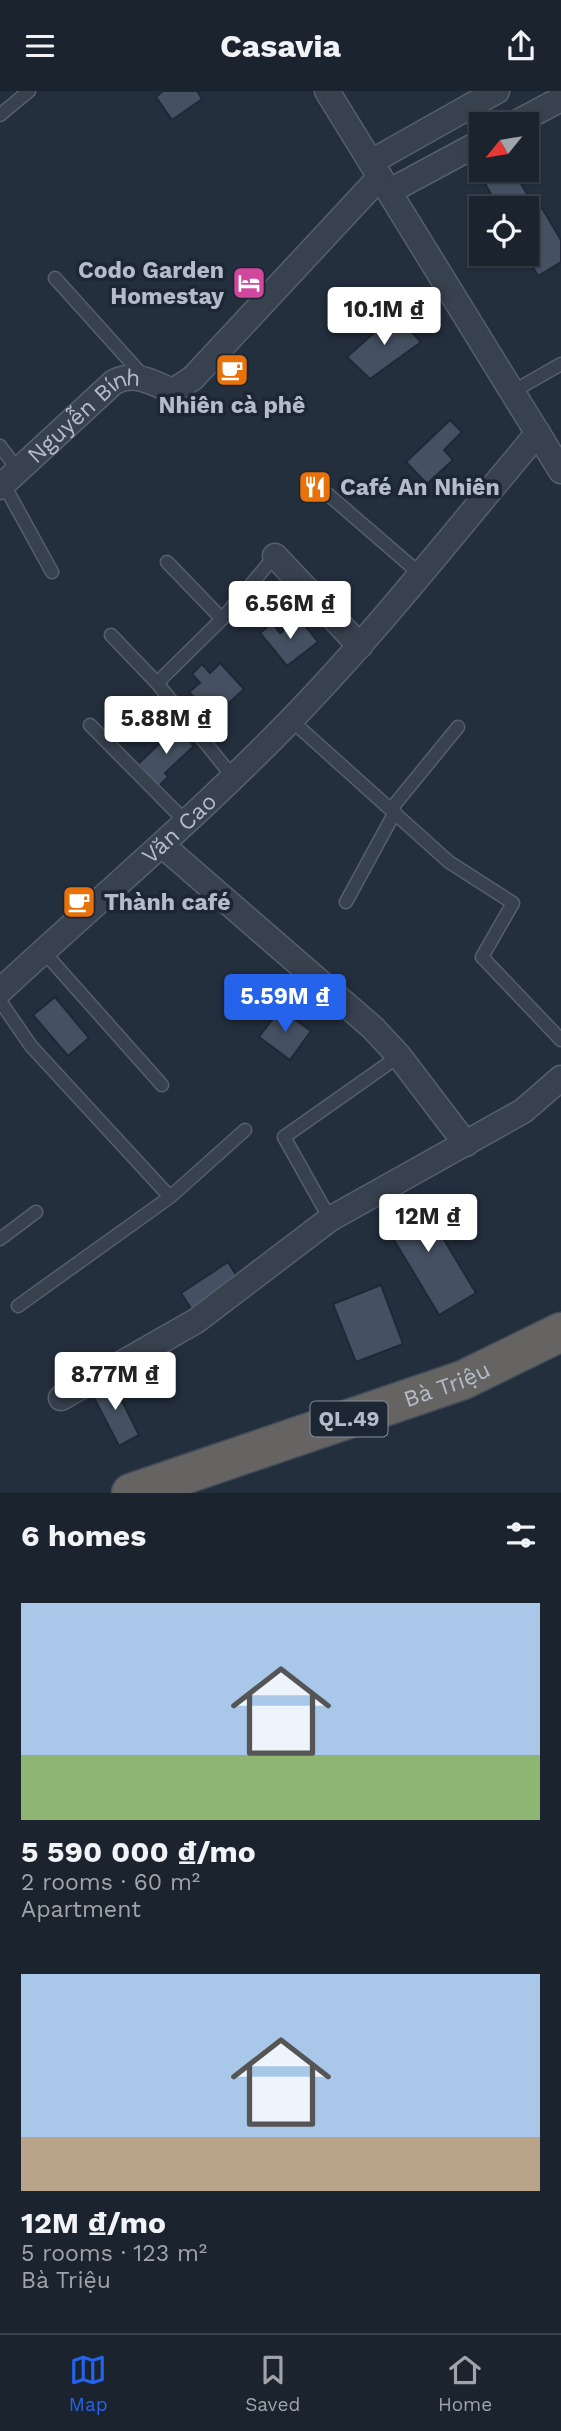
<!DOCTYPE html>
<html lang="en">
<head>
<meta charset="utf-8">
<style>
	:root { --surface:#1b232e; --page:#282f3a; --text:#f1f3f6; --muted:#a0a4aa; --line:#39404a; --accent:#2563eb }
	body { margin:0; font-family:"Work Sans",sans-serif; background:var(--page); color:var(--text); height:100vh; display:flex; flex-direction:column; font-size:26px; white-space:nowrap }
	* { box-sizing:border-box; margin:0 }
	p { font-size:23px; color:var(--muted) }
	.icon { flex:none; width:38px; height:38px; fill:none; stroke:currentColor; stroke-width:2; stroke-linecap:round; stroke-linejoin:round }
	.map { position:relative; height:1402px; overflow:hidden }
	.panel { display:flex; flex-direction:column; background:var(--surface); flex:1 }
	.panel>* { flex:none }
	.needle { width:46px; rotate:240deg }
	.fabs { position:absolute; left:469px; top:21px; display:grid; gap:14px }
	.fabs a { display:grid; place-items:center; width:70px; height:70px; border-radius:0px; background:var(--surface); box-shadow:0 2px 5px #0004,0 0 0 2px var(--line); font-size:35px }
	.price { position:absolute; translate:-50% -60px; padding:0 16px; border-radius:7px; background:#fff; color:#222; font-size:23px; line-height:46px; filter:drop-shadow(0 2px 4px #0008) }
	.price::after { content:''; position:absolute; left:50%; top:42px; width:21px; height:16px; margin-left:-10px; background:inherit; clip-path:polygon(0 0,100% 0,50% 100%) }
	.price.selected { background:var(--accent); color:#fff }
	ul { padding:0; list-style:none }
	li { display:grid; align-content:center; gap:14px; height:371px; padding:0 21px }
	li span { display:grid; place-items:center; height:217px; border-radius:0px; color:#555 }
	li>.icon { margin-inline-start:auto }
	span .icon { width:126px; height:126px; fill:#fffc; stroke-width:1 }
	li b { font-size:30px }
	h2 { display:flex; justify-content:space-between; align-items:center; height:84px; padding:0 21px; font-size:30px }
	header { display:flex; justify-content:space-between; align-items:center; height:91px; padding:0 21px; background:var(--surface); font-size:32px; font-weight:700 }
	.menu { display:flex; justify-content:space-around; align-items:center; height:98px; border-top:2px solid var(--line); background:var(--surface); font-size:19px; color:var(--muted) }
	.menu a { display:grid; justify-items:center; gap:4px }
	.menu .selected { color:var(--accent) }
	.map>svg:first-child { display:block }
	.building { fill:#455162; stroke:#1f2835; stroke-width:2 }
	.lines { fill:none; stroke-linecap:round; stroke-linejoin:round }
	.service-casing { stroke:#565f6c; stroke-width:15 }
	.minor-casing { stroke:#565f6c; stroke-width:27 }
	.trunk-casing { stroke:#434c59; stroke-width:41 }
	.service { stroke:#38414e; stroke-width:12 }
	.minor { stroke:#38414e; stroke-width:24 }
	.trunk { stroke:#656462; stroke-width:38 }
	.labels { text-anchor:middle; stroke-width:7; stroke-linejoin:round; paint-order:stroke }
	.shield { fill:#1d2633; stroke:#878f9c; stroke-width:2 }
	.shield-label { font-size:21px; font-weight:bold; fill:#b4bcc9 }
	.poi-label { font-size:23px; font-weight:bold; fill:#b4bcc9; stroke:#1d2633; text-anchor:start }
	.street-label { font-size:23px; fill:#b4bcc9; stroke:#1d2633 }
</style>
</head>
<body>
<header><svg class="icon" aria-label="menu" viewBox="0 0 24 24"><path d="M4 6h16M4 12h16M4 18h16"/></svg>Casavia<svg class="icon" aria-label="share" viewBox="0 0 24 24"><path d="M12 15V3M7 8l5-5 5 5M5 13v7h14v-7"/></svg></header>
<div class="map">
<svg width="561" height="1402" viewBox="0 0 561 1402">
	<rect width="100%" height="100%" fill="#242f3e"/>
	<path class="building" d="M197,0L202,8L172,29L156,6L163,0Z
		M506,79H513L537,120L542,117L561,149V171L538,185L525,163L527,117H499L484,91Z
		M395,223L421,251L370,288L347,266Z
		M450,329L462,341L444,359L453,369L427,393L406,371Z
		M299,527L318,551L287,575L260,542L272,532L280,542Z
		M220,572L244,598L213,627L189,601L200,592L192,583L202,573L210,582Z
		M177,636L194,655L165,682L168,686L158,696L138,673Z
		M55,906L89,947L68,965L33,924Z
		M280,918L311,940L290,969L259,946Z
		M416,1102L476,1202L439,1224L379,1124Z
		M228,1171L241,1192L192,1219L181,1202Z
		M381,1194L403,1253L356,1271L333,1213Z
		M111,1288L139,1344L119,1355L90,1299Z"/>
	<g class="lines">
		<defs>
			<path id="service" d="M0,24L29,0
				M55,187L144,286
				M512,301L561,273
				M0,355L18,379
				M3,392L52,481
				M316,393L419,482
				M167,471L222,528
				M111,544L157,592L233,686
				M157,592L222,528L275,465
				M291,629L449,771L513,812L482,866L561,949
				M90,634L186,731
				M391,718L458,636
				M346,811L395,721
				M43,860L162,994
				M0,910L31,955L170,1106
				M330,1128L284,1046L399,965
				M0,1148L36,1121
				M18,1215L170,1106L245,1039"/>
			<g id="minor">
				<path d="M327,0L561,380"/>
				<path d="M514,33L561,8"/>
				<path d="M371,71L497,0"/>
				<path d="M390,100L481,51"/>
				<path id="s1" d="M0,396L114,291C136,280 152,292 173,300L193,287L380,86"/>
				<path d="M275,465L360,555"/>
				<path d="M162,754L373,937L399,965L466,1053"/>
				<path id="s2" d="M0,900C97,810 199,724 292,628C379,538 457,438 538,342"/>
				<path d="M61,1307L196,1230L330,1128L523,1020L561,987"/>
			</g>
			<g id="trunk">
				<path id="s3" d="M131,1402L463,1289L561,1241"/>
			</g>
		</defs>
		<use href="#service" class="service-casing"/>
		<use href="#minor" class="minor-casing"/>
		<use href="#trunk" class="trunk-casing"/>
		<use href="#service" class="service"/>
		<use href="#minor" class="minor"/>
		<use href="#trunk" class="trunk"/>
	</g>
	<defs>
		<symbol id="hotel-square" viewBox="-11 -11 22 22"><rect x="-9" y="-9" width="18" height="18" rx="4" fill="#d1479c" stroke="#1d2633"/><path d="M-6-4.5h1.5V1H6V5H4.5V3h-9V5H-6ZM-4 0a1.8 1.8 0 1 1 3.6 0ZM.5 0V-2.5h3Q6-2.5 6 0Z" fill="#fff"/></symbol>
		<symbol id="cafe-square" viewBox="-11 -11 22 22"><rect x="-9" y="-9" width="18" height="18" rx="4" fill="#e8710a" stroke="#1d2633"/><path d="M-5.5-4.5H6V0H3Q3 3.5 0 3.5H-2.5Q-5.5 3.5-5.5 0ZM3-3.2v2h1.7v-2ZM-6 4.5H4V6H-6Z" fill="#fff"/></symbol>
		<symbol id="restaurant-square" viewBox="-11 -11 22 22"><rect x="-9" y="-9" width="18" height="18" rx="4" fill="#e8710a" stroke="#1d2633"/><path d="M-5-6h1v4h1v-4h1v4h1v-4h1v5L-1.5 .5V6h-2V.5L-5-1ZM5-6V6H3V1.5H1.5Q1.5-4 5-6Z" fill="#fff"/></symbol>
	</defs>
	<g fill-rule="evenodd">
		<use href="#hotel-square" x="230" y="173" width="38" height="38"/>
		<use href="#cafe-square" x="213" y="260" width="38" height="38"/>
		<use href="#restaurant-square" x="296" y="377" width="38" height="38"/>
		<use href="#cafe-square" x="60" y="792" width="38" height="38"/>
	</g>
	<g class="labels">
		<rect class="shield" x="310.5" y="1310.5" width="77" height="35" rx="5"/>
		<g class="shield-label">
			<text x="349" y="1335">QL.49</text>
		</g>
		<g class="poi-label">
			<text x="224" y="187" text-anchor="end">Codo Garden<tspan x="224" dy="26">Homestay</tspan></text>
			<text x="232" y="322" text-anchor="middle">Nhiên cà phê</text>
			<text x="340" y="404">Café An Nhiên</text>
			<text x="104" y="819">Thành café</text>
		</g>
		<g class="street-label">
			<text dy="8" stroke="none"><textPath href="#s1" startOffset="112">Nguyễn Bính</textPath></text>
			<text dy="8" stroke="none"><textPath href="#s2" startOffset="242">Văn Cao</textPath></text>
			<text dy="8" stroke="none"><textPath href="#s3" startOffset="334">Bà Triệu</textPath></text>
		</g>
	</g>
</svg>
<div class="fabs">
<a><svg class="needle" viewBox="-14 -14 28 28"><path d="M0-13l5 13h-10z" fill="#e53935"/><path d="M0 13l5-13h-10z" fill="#a0a4aa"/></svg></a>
<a><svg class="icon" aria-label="locate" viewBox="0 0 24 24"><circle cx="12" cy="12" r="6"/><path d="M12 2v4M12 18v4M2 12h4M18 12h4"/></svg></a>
</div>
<b class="price" style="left:384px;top:256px">10.1M ₫</b>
<b class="price" style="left:290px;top:550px">6.56M ₫</b>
<b class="price" style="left:166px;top:665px">5.88M ₫</b>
<b class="price selected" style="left:285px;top:943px">5.59M ₫</b>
<b class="price" style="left:428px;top:1163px">12M ₫</b>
<b class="price" style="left:115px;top:1321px">8.77M ₫</b>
</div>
<section class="panel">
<h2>6 homes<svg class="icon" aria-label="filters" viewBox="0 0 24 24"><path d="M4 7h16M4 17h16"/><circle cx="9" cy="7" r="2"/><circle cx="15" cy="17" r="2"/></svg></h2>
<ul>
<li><span style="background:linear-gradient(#a9c7e8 70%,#8fb573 0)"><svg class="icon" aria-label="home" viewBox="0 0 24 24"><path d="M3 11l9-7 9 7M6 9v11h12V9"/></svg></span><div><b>5 590 000 ₫/mo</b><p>2 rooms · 60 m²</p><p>Apartment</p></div></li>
<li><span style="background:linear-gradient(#a9c7e8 75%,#b9a48a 0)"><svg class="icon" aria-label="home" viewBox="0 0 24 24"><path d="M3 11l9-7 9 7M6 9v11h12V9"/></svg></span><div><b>12M ₫/mo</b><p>5 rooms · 123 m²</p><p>Bà Triệu</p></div></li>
</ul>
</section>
<nav class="menu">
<a class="selected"><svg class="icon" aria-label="map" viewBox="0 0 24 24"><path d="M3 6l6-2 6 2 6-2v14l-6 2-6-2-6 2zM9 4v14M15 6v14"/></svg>Map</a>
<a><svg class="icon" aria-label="saved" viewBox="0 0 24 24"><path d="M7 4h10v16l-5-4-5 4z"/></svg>Saved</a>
<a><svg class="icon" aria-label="home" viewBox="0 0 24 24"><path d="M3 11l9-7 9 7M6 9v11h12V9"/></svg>Home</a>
</nav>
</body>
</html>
